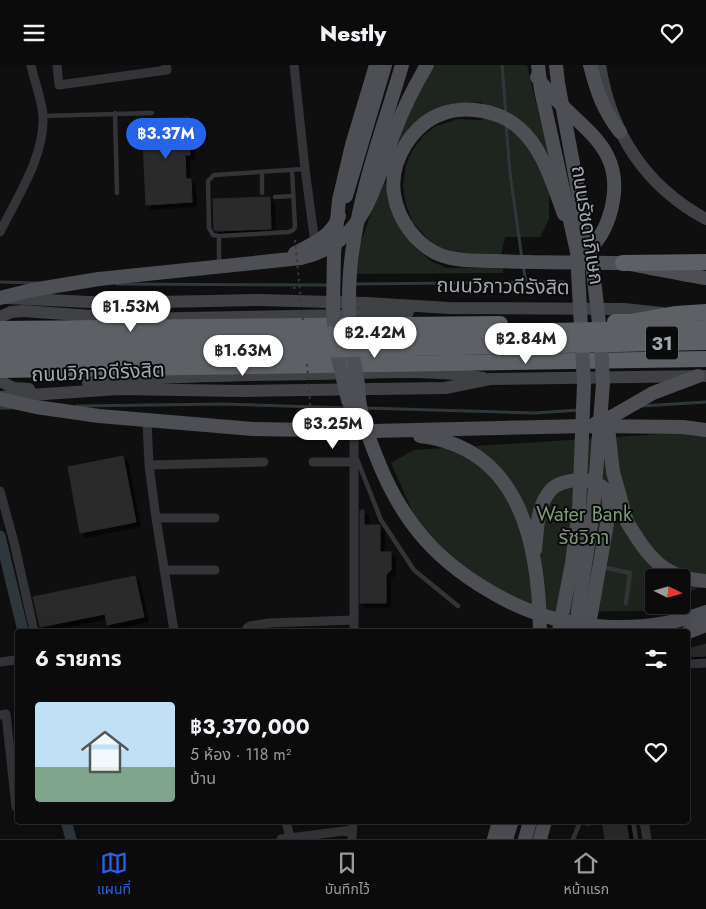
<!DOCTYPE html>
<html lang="th">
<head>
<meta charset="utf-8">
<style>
	:root { --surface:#0b0b0c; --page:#141415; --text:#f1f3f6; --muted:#9a9b9d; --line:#2b2b2d; --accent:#2563eb }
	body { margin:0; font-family:Jost,"Noto Sans Thai",sans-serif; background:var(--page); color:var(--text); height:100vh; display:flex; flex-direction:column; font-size:19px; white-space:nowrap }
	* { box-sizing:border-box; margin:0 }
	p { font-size:16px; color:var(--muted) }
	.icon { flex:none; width:28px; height:28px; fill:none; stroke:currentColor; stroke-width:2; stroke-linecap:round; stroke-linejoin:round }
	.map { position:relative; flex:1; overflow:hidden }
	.drawer { position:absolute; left:15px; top:564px; width:675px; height:195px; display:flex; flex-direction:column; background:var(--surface); border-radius:5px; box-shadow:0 5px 20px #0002,0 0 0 1px var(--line) }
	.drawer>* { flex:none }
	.needle { width:32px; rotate:95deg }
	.tools { position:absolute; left:645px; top:504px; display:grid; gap:10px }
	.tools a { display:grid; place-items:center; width:45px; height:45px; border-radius:5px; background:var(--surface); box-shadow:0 5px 20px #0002,0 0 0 1px var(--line); font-size:25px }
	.price { position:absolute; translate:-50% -42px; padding:0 11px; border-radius:18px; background:#fff; color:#222; font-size:16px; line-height:32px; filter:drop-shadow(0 1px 2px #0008) }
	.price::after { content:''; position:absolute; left:50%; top:30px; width:15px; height:11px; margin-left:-8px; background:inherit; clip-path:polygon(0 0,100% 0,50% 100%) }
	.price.current { background:var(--accent); color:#fff }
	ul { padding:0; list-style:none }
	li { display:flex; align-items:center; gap:15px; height:125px; padding:0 20px }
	li span { display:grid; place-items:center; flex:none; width:140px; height:100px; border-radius:5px; color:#555 }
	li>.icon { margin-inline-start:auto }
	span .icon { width:60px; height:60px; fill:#fffc; stroke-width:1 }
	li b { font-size:21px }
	h2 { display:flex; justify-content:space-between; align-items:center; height:60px; padding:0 20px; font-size:21px }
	header { display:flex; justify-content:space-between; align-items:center; height:65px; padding:0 20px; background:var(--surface); font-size:22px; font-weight:800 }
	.menu { display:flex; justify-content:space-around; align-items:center; height:70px; border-top:1px solid var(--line); background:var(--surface); font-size:14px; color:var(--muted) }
	.menu a { display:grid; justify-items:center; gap:2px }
	.menu .current { color:var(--accent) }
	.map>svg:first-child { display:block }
	.green { fill:#1e241e }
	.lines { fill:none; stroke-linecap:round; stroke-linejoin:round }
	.stream { stroke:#2e383c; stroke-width:3 }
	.canal { stroke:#2e383c; stroke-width:11 }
	.building { fill:#2a2a2c; stroke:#292a2c; filter:url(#shadow) }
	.path { stroke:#37393c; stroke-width:2; stroke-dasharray:2.5 4; stroke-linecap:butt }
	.lane { stroke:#323437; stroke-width:4.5 }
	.street { stroke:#323437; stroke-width:9 }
	.secondary { stroke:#3f4145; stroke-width:12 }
	.primary { stroke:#4d4f54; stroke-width:14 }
	.highway { stroke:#5d6065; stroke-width:16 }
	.path-bridge { stroke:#37393c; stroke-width:2; stroke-dasharray:2.5 4; stroke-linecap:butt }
	.primary-bridge { stroke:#4d4f54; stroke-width:14 }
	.highway-bridge { stroke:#5d6065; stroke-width:16 }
	.labels { text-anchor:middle; stroke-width:4; stroke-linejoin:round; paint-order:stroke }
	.shield { fill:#0a0a0b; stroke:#74797e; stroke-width:1 }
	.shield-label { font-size:19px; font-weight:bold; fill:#a1a8b0 }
	.street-label { font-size:20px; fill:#a1a8b0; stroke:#0a0a0b }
	.park-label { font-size:20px; fill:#7c9a79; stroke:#0a0a0b }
</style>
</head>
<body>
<header><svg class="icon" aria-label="menu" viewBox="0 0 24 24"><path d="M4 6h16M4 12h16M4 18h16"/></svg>Nestly<svg class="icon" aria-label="heart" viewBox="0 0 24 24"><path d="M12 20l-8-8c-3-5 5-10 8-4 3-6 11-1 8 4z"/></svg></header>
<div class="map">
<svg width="706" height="774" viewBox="0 0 706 774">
	<defs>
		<filter id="shadow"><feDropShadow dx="4.5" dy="4.5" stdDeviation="0" flood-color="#0009"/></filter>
	</defs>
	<rect width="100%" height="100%" fill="#0f0f10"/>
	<path class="green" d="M432,0H527L549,92V154L540,172H505L501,191H463L434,181L412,156L406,139L403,121L406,100L412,86L423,71L436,61L458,54L483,55L482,37L452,39L426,49L410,62L398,79L385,117L391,143L398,156L413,181L431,196L447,203H503V208L357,209L360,180L395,78Z
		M706,366V519L681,531V512H654V540H662L649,546L553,547L520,537L456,501L421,466L391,398L414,385Z"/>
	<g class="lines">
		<path class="stream" d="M502,0L506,50
			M506,59L510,108L522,194
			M523,200L526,217
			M0,217L38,218
			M117,219L331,220
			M354,219L564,217
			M77,341L222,339L348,343
			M642,341L706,337
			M0,343H11
			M365,343L535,348L578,345"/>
		<path class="canal" d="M0,471L23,566
			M66,756L71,774"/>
	</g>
	<path class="building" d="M189,52L190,90H185L186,114H191L192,137L146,140L142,54Z
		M270,132L271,164L216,166L214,164L213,134Z
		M123,391L136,457L80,468L68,402Z
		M360,445H364V460H380V487H391V505L386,510V538H360Z
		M135,511L144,552L107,560L105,549L40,562L33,532Z
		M706,579V591L688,592V584Z
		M602,756H626L629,774H605Z"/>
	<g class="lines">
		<path class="path" d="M293,223H300"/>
		<path class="lane" d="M115,48L117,128
			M43,51L152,48
			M292,105L295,162L293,165L289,167L219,171L213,170L209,163L208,116L214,110L305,104
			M262,107V128
			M275,132L293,131
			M219,171V199
			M357,394L381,455L414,505L458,541
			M602,502L630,508L626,538
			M580,756L588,759L594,756
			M633,756L636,774
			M573,774L580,757"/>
		<path class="street" d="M57,0L59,20L167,5L166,0
			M294,0L305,104L315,178
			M0,167C17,132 44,93 43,53C43,37 34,16 31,0
			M147,356L149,400L264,397
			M313,397H354
			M149,400L156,453L174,566
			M0,426L14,477L34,566
			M156,453H215
			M164,505H215
			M246,566L247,563L250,561L269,558L354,555
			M354,566V366
			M0,597L15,595
			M688,599L706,598
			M0,650L6,649L16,742
			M286,756L290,773
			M644,756L647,774
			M281,774L352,765
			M352,774L353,756"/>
		<path class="secondary" d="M600,0C611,68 645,121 706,154
			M7,233L110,238L260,235L366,238L449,243L624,244L662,248
			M0,252L11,247L23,246L133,254L354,250L408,247
			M0,316L14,323L29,324
			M88,318C164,311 240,310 316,309C371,308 428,303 483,313
			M0,332L119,324L242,326L445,323L490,314L706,311"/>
		<path class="primary" d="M590,0C597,27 603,45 620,67
			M537,12C571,62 633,77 609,152C604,167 595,182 580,190
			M346,131L385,0
			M564,149C553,120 543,83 519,63C500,46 468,40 444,48C413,58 389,96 394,129C398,155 417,182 443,191C460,197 478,195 496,196C537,198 579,197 620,198C630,198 641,201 650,203C669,206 687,210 706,213
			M295,188C313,179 332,171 339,151
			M0,233L32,225L99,214L301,193C307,191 314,190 319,187C367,169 378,111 394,68C403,44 414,22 427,0
			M0,334L36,342L99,351L253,364L373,366L588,361L683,362L706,365
			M596,358L613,351L653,328L698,311
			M420,371C522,383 539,482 540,566
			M627,457C648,491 662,513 706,516
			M535,485C537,465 537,441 550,426C561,412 596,411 606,426C611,434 609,444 608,453L588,566
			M688,567L706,560
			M494,774L499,756
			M506,774L512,756
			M525,774L530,756
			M540,774L545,756"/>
		<path class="highway" d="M623,198L706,197
			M615,257H631L676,249L706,247
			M0,264L500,259
			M617,279L706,277
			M0,305L706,294"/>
		<path class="path-bridge" d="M295,175L303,257
			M307,299L313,376"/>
		<path class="primary-bridge" d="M402,0C385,58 363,116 354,176C348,209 348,244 351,277C352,289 355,301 357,313C359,324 358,335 361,345C364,361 370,376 376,391C402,458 438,499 502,533C563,566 640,571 706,547
			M538,0L541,25L577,187L584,319L579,445L572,498L559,566
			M556,0L558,18L593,206L601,275L603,318L593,447L575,566
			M607,354L613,407L627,457
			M358,355L348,335L335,280L333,243L334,189L339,135L352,80L376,0"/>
		<path class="highway-bridge" d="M0,276L706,263
			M0,291L617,279"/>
	</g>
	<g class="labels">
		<rect class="shield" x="646" y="261.5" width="32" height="33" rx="4"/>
		<g class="shield-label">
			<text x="662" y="285">31</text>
		</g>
		<g class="street-label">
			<text transform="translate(588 160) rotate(81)" y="7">ถนนรัชดาภิเษก</text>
			<text transform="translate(503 221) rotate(1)" y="7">ถนนวิภาวดีรังสิต</text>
			<text transform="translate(98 307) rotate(-2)" y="7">ถนนวิภาวดีรังสิต</text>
		</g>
		<g class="park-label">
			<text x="584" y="456">Water Bank<tspan x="584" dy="23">รัชวิภา</tspan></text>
		</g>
	</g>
</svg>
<div class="tools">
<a><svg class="needle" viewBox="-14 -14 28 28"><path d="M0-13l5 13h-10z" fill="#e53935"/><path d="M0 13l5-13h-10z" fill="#9a9b9d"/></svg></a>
</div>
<b class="price current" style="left:166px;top:95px">฿3.37M</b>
<b class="price" style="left:131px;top:268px">฿1.53M</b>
<b class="price" style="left:375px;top:294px">฿2.42M</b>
<b class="price" style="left:526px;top:300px">฿2.84M</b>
<b class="price" style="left:243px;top:312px">฿1.63M</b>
<b class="price" style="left:333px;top:385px">฿3.25M</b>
<section class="drawer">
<h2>6 รายการ<svg class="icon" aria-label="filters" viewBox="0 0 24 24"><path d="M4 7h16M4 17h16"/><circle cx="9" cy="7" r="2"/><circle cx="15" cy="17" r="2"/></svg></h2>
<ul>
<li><span style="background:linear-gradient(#bfe0f5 65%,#7fa58c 0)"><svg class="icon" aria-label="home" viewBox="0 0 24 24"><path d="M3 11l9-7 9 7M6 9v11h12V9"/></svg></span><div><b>฿3,370,000</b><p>5 ห้อง · 118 m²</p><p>บ้าน</p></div><svg class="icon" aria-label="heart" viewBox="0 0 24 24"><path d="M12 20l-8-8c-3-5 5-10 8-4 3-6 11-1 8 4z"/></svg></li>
</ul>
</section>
</div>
<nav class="menu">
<a class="current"><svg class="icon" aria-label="map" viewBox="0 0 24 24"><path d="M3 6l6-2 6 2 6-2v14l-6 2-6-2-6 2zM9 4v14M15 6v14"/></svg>แผนที่</a>
<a><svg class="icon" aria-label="saved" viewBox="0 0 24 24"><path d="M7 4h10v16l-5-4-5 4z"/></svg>บันทึกไว้</a>
<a><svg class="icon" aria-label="home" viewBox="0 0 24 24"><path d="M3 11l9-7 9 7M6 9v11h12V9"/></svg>หน้าแรก</a>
</nav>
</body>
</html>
